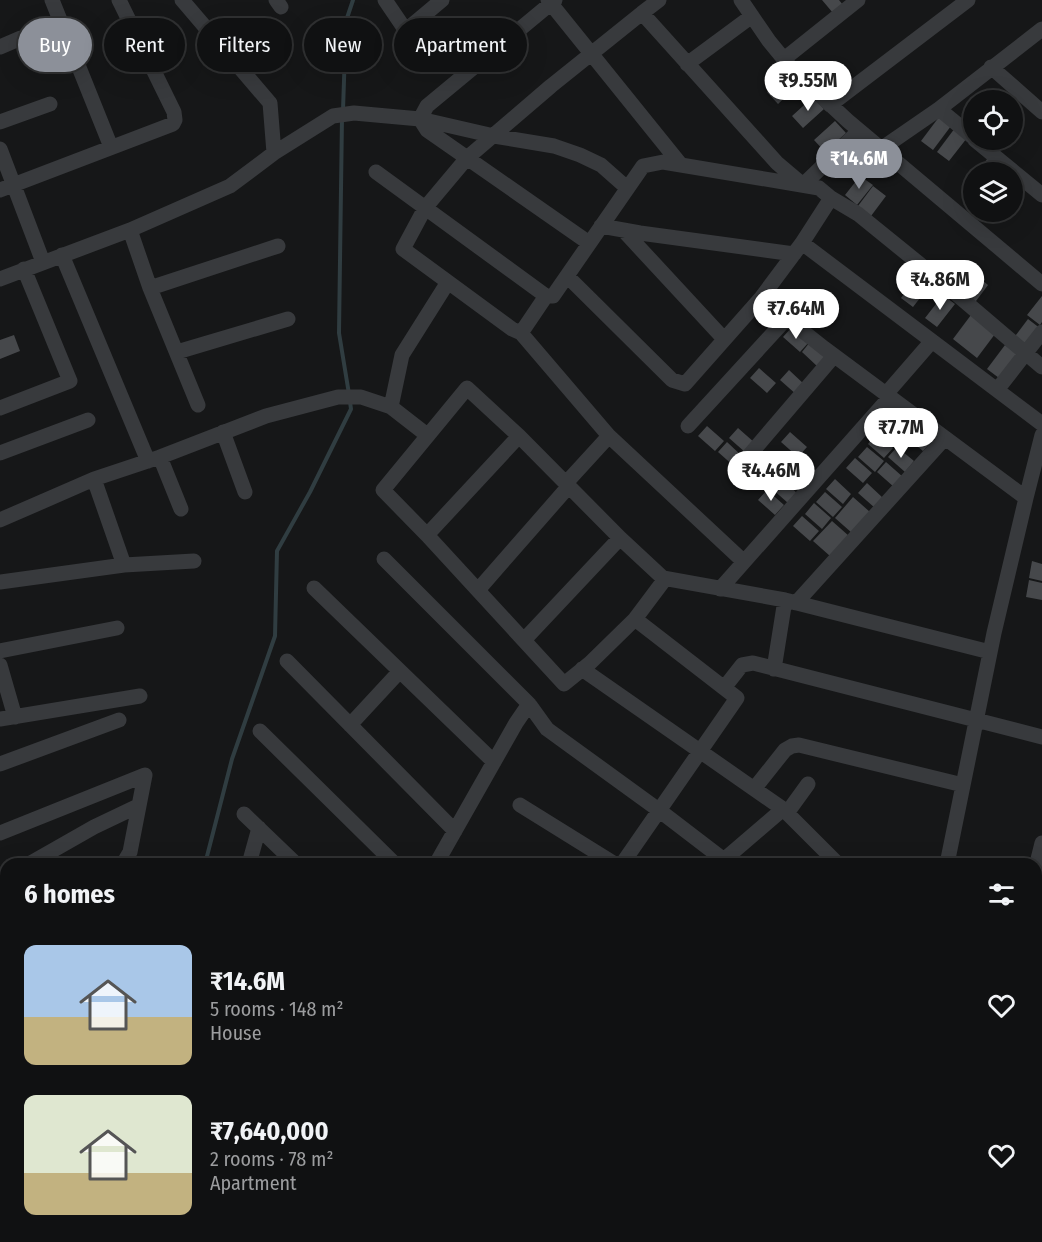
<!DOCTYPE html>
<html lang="en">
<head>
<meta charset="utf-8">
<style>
	:root { --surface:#101112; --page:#1e1f20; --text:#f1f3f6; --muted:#9c9d9f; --line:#303132; --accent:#8c9099 }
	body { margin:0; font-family:"Fira Sans Condensed",sans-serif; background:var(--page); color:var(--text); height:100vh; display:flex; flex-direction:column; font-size:22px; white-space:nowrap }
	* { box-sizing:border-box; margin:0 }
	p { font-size:20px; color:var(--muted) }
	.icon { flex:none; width:33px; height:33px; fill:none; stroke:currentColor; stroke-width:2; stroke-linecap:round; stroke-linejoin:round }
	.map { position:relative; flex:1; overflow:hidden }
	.sheet { position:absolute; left:0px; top:858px; width:1042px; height:384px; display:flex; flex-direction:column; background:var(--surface); border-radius:18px 18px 0 0; box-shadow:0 6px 24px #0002,0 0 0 2px var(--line) }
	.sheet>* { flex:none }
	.banner { position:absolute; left:18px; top:18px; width:600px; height:54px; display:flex; gap:12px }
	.tools { position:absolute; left:963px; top:90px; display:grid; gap:12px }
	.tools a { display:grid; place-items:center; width:60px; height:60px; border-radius:50%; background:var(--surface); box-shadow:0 6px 24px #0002,0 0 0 2px var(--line); font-size:30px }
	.price { position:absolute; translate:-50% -51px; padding:0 14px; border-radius:21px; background:#fff; color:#222; font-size:20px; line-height:39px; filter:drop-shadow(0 2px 3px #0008) }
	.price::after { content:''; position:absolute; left:50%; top:36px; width:18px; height:14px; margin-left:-9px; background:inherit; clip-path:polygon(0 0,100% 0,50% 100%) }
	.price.active { background:var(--accent); color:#fff }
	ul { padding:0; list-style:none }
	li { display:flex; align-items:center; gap:18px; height:150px; padding:0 24px }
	li span { display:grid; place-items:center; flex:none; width:168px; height:120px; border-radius:12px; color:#555 }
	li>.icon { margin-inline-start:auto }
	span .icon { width:72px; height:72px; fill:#fffc; stroke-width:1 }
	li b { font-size:26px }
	h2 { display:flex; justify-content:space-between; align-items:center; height:72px; padding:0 24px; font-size:26px }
	.pill { padding:0 21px; border-radius:27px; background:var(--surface); box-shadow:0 6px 24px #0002,0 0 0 2px var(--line); font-size:21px; line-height:54px }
	.pill.active { background:var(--accent); color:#fff }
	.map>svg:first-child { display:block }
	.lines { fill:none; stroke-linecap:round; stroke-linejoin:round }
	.stream { stroke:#303d41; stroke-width:4 }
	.building { fill:#46484b }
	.minor { stroke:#383a3d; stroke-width:15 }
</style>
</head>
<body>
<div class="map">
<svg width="1042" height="1242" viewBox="0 0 1042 1242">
	<rect width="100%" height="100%" fill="#161718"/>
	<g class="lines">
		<path class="stream" d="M343,110L346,21L353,0
			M342,117L339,333L349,394
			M205,864L232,759L275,636L277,551L310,492L351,409L350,402
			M106,1242L108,1236"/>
	</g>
	<path class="building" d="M822,0H839L843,5L833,13Z
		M787,73L798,85L778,104L767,92Z
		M813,97L824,109L803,128L792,116Z
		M939,117L951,126L933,150L921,141Z
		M835,121L846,133L825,152L814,140Z
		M955,128L967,138L949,161L937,152Z
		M988,158L1000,167L996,172H977Z
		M860,176L873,185L857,205L845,195Z
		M873,186L886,196L871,216L858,206Z
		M919,274L931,284L913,307L901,298Z
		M976,275L988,285L973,305L960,295Z
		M943,295L955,304L937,327L925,318Z
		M1042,296V322L1040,325L1027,315Z
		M971,315L995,334L977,358L953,339Z
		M1028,319L1041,329L1025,348L1013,339Z
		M792,327L809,342L800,352L783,337Z
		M14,335L20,351L0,359V340Z
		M810,342L827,357L818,367L802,352Z
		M1005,345L1017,354L999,378L987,369Z
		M759,368L776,383L767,393L750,378Z
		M789,370L805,385L797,395L780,380Z
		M888,421L904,436L895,447L879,432Z
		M707,426L724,441L715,451L698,436Z
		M915,426L932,441L923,451L906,437Z
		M738,428L755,443L746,453L729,438Z
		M790,432L807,447L798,457L781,442Z
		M876,433L893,448L884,458L868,444Z
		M727,442L743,457L735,467L718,452Z
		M867,447L884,461L875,472L858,457Z
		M897,447L914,461L905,472L888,457Z
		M855,458L872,473L863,483L846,468Z
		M886,462L903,477L894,487L877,472Z
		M780,478L797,493L788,503L771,488Z
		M835,479L851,494L843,504L826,489Z
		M867,483L883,498L875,508L858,493Z
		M767,490L784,505L775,515L758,500Z
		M825,492L842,507L833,517L816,502Z
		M853,497L870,512L852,533L835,518Z
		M814,503L831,518L822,529L805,514Z
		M802,516L819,531L810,541L793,526Z
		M832,521L849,536L830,556L813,541Z
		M1032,561L1042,564V581L1029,578Z
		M1029,580L1042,583V600L1026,597Z
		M995,1236H1014L1012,1242Z"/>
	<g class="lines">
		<path class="minor" d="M52,0L111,147
			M276,0L281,7
			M385,0L404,28L411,26L442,0
			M548,0L681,165
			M555,0L427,106L420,119L427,130L589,243
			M741,0L769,41L792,69L848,121L1042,284
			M642,13L659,0
			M0,47L21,38
			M784,59L858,0
			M687,64L752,16
			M991,67L1042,112
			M830,105L968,0
			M939,109L974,138
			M0,122L50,104
			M975,140L1042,195
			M0,149L43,262
			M881,149L939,109L1042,29
			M274,153L333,116L354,113L420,119L494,136L554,146L580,155L601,165L627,188
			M376,172L546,296H553L643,166L663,162L819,188L831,198L802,243
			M0,190L173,124L175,120L174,112L119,0
			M831,198L858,214L948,287L1042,367
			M601,226L640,233L794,254
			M130,230L150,288L198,405
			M623,230L724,339
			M62,255L148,461
			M567,276L672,380L685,384L761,298L802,243L1042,424
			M0,279L130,230L230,186L274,153L270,103L182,0
			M150,288L278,246
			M761,298L824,348L1026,498L994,633L947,864
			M521,333L546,296
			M177,352L288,319
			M997,390L1042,332
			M886,394L932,341
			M391,407L402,355L448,282
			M0,408L70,381L24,269
			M688,426L787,318
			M223,432L245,492
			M519,436L467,388L383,490L427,535L564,684L590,663L635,619L737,698L622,864
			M609,436L521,333L512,329L403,249L425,208L467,158L551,86L642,13L777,163L803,185L859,131
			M0,453L88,420
			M160,457L181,509
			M746,459L834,356
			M94,479L124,565
			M566,483L609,436L743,561
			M1026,498L1042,435
			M0,520L94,479L160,457L266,416L338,397H361L391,407L427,435
			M427,535L519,436L620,538L663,578L785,600L990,652
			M384,559L529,704L547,729L660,811L724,860
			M0,582L124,565L194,561
			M314,588L494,762
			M720,589L890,397
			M478,590L569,486
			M796,603L945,438
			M635,619L665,579
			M524,640L620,538
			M0,651L117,628
			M287,661L455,831
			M0,665L15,717
			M582,669L783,809
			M774,669L785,600
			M724,688L742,665L753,663L1042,737
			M0,719L140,696
			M350,725L400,671
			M260,731L395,864
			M0,764L119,720
			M754,789L785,750L792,746L799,745L963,785
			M520,805L615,864
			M787,813L808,784
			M244,814L296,864
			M0,833L145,775L130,852L123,864
			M29,864L94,827L138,806
			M249,864L259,828
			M436,864L516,723L529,704
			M719,864L783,809L838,864
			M1036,867L1042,843
			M0,881L6,877
			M0,960L6,956
			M1036,997L1042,998
			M0,1033L6,1030
			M1036,1078L1042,1083
			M0,1086L6,1083
			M1036,1193L1042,1180
			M0,1232H6
			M40,1236L65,1239L66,1236
			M215,1236L229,1242
			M316,1236L329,1242
			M423,1236L435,1242
			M654,1236L660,1242
			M713,1236L720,1242
			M819,1236L825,1242
			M635,1242L641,1236
			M840,1242L842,1236
			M928,1242L930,1236
			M1017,1242L1019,1236"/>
	</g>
</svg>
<div class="tools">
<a><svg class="icon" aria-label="locate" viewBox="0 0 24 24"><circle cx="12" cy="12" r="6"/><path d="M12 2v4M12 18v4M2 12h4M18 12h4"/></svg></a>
<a><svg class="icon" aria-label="layers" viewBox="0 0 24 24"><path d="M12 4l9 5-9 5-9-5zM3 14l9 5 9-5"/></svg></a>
</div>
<b class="price" style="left:808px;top:112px">₹9.55M</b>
<b class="price active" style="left:859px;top:190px">₹14.6M</b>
<b class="price" style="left:940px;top:311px">₹4.86M</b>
<b class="price" style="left:796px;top:340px">₹7.64M</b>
<b class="price" style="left:901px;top:459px">₹7.7M</b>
<b class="price" style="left:771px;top:502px">₹4.46M</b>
<div class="banner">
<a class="pill active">Buy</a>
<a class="pill">Rent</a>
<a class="pill">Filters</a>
<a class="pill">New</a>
<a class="pill">Apartment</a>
</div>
<section class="sheet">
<h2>6 homes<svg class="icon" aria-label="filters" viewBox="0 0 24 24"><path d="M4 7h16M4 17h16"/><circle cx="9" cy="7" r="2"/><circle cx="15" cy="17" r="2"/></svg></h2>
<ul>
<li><span style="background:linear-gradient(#a9c7e8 60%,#c2b280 0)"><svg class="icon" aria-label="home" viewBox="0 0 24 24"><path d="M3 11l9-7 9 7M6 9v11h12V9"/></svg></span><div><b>₹14.6M</b><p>5 rooms · 148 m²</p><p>House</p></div><svg class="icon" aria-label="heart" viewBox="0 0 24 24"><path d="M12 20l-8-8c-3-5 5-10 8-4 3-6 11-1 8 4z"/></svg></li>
<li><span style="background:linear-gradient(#dfe7d0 65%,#c2b280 0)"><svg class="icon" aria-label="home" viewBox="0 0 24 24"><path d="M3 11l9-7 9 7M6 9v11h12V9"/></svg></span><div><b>₹7,640,000</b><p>2 rooms · 78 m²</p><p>Apartment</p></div><svg class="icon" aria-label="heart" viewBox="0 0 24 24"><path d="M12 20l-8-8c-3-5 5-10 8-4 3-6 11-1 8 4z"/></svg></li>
</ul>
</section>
</div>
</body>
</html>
